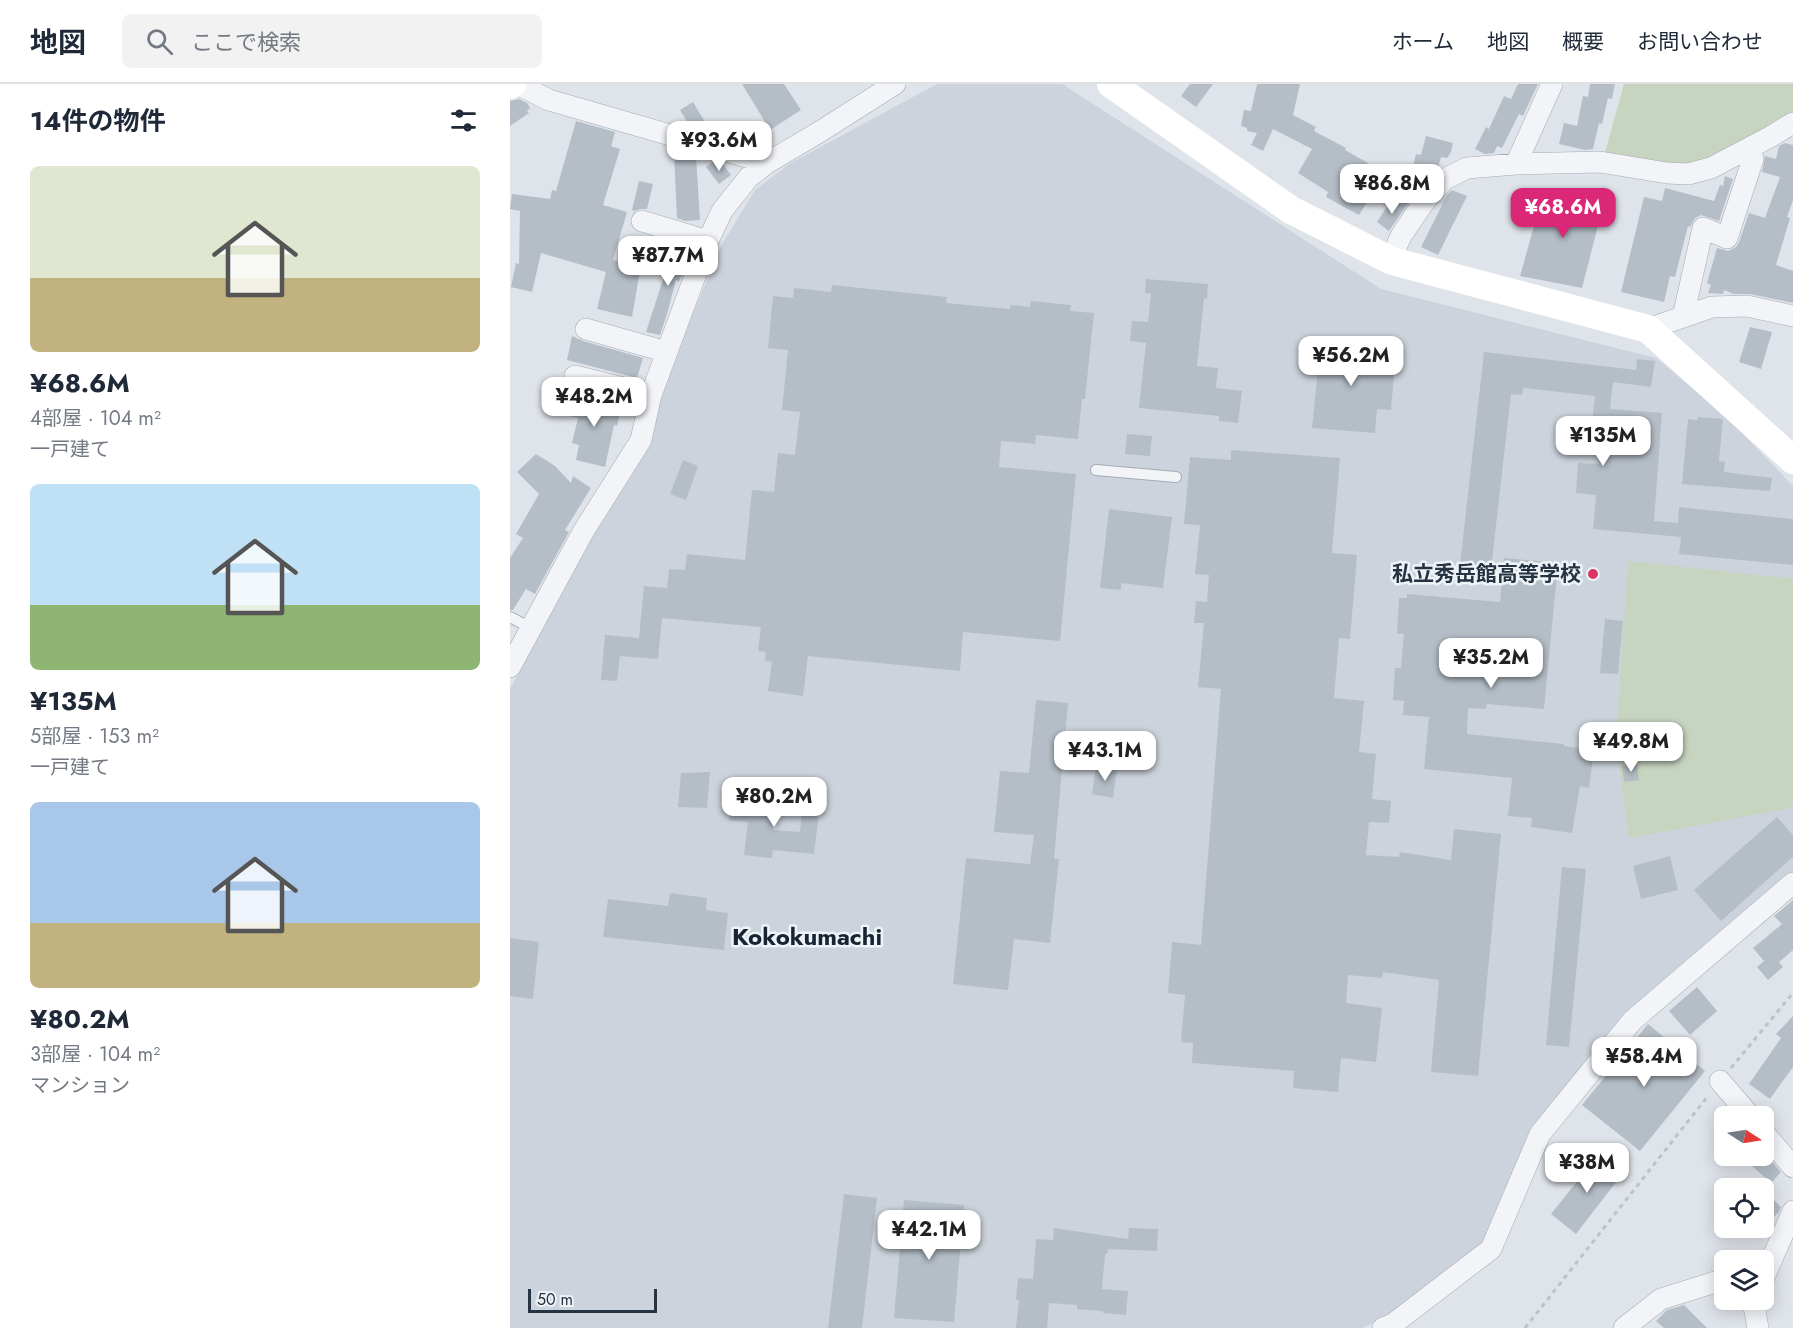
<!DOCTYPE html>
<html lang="ja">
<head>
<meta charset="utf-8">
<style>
	:root { --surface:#fff; --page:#f2f2f3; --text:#1f2937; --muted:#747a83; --line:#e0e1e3; --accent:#db2777 }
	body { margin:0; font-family:Jost,"Noto Sans JP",sans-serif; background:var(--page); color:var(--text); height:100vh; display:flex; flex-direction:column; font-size:22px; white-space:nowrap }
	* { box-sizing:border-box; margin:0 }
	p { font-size:20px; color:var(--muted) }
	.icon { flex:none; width:33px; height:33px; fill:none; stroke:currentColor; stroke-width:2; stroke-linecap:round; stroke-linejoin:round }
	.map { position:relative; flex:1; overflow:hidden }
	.side { display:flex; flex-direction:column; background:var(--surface); width:510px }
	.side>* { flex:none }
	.needle { width:39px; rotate:102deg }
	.controls { position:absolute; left:1204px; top:1022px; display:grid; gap:12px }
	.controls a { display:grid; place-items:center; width:60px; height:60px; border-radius:9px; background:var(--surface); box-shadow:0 3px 15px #0003; font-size:30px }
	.scale { position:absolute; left:18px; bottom:15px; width:129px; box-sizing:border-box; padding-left:6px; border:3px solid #263342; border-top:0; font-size:16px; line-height:21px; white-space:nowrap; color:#263342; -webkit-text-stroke:4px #eef3f7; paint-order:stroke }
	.price { position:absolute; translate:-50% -51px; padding:0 14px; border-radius:12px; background:#fff; color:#222; font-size:20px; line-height:39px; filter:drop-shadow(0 2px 3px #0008) }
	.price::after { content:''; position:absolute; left:50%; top:36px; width:18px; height:14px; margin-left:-9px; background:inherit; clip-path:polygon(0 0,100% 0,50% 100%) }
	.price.selected { background:var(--accent); color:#fff }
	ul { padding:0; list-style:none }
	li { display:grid; align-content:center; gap:12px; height:318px; padding:0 30px }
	li span { display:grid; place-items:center; height:186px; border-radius:9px; color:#555 }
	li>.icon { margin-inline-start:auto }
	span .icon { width:108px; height:108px; fill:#fffc; stroke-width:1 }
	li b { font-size:26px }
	h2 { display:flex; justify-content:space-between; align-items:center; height:72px; padding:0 30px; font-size:26px }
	header { display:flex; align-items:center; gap:36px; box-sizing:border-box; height:84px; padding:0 30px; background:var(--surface); border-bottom:2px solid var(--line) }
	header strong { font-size:28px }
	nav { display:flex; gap:33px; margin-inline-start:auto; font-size:21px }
	.search { width:420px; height:54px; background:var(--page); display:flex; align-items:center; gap:15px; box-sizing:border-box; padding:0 21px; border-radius:9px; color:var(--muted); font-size:22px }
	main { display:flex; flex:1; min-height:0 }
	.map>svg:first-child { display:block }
	.built { fill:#ccd3dc }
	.green { fill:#c7d4bf }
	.building { fill:#b5bec7 }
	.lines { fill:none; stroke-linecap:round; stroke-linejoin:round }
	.lane-casing { stroke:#a4abb4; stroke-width:12 }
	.street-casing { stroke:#a4abb4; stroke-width:22 }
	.path { stroke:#bdc2c8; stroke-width:3; stroke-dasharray:4.5 4.5; stroke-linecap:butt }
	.lane { stroke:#f2f4f7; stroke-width:10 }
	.street { stroke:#f2f4f7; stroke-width:21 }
	.secondary { stroke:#fff; stroke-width:28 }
	.poi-dot { fill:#dc3663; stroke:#eef3f7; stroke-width:2 }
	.labels { text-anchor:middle; stroke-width:5; stroke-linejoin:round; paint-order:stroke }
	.poi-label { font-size:21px; font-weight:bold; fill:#263342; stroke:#eef3f7; text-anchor:end }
	.quarter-label { font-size:24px; font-weight:bold; fill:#182433; stroke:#eef3f7 }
</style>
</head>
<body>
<header>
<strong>地図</strong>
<div class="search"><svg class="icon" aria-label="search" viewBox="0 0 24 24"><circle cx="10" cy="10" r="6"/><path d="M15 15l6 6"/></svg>ここで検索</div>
<nav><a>ホーム</a><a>地図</a><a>概要</a><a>お問い合わせ</a></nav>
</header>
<main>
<section class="side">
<h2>14件の物件<svg class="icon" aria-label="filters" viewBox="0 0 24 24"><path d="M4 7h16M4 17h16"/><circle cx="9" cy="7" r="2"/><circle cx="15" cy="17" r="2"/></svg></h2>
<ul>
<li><span style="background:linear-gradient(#dfe7d0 60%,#c2b280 0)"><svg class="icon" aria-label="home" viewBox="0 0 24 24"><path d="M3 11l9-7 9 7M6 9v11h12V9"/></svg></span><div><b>¥68.6M</b><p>4部屋 · 104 m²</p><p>一戸建て</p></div></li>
<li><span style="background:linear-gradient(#bfe0f5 65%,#8fb573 0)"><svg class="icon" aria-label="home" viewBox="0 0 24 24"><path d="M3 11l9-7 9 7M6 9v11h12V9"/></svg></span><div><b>¥135M</b><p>5部屋 · 153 m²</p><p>一戸建て</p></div></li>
<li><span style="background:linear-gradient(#a9c7e8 65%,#c2b280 0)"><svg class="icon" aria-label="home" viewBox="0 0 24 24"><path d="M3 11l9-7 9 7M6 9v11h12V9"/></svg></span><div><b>¥80.2M</b><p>3部屋 · 104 m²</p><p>マンション</p></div></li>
</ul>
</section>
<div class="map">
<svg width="1283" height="1244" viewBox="0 0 1283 1244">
	<rect width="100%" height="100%" fill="#dfe4ea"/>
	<path class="built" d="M427,0H552L871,205L1146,274L1216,332L1283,402V789L1111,933L1023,1045L974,1158L877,1233L852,1244H0V605L86,444L150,309L211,162L245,106L279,80Z"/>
	<path class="green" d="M1114,0H1283V39L1195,86L1094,72Z
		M1118,477L1283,495V721L1276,725L1119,754L1106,658Z"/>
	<path class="building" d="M232,0H274L291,26L260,46Z
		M680,0H703L686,23L671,12Z
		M747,0H790L783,31L806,43L804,47L836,64L835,66L858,79L841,108L857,118L849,131L816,113L818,108L788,89L802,65L763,45L753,67L741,61L747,49L737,47V44L731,42L734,26L741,27Z
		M1008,0H1028L1013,32L1009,30L992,64L987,62L984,69L975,70L965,65L976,43L979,45L994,12L1001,15Z
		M1080,0H1105L1102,15L1098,14L1092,40L1089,39L1083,65L1075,66L1049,60L1054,39L1067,42L1073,12L1078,13Z
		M9,15L17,19L20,24L17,27L19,29L0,42V17Z
		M183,18L198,43L192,47L181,44L170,26Z
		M66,37L105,48L101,62L110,65L93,121L117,128L103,176L131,181L122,233L87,225L96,188L31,169L22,208L1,203L6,179L9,180L10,127L0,125L2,110L40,115L42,106L46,107Z
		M916,52L943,59L941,68L937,74L931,73L928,84L925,88L903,82L906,70L911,71Z
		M1275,59L1283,61V116L1277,133L1280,134L1266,181L1283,187V219L1240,210H1224L1214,206L1213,210L1198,209L1201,201L1197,199L1207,164L1218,167L1226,163L1229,158L1239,129L1255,134L1270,93L1252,88L1255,72L1266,75L1269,62Z
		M180,70L186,72L190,136L175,137L167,134L164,71Z
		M204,77L212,79L221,91L209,100L196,83Z
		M1215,92L1223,95L1209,137L1191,131L1185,134L1180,143L1178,142L1165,193L1160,192L1154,218L1111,208L1134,113L1152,117L1155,104L1204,117L1210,101L1213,102Z
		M129,97L143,100L137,125H130L124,127L122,126Z
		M942,106L957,112L928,171L911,163L937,111Z
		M1048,107H1081L1091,130L1072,204L1010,192L1030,121Z
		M893,114L899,118L879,147L867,138L878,121L885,126Z
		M160,159L181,165L169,198L166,196L157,230L150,251L136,248L162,168L158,167Z
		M636,195L698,200L697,215L694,214L687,282L708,284L706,304L732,307L728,339L709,337V332L629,324L636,259L620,257L622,237L638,238L641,210L635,209Z
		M322,201L437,213L436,219L500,225V221L520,223L521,217L561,221L560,227L584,229L575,315H572L568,355L526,351L525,360L491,357L489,383L566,390L550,557L453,548L450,587L298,572L293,612L258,607L262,578L255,577L256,568L248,567L251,543L152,534L148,575L110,572L107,597L91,596L95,551L129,554L134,502L157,504L159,485L175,486L177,470L235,476L242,406L264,408L268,369L285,371L290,328L272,326L278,266L258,264L263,212L283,214L284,204L321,208Z
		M1240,243L1262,248L1251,285L1229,278Z
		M62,252L73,257L133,274L127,294L57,276Z
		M811,255L873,260L870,289L884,291L881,326L867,325L865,349L802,344Z
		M974,268L1126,286L1127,275L1145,277L1141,303L1103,298L1100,325L1152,329L1144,437L1168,439L1169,423L1283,435V481L1169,470L1171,453L1083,445L1086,411L1066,409L1068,379L1089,380L1092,340L1082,339L1085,312L1013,304L1012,311L1001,310L981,485L950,481Z
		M86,313L112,318L107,342L104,341L95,383L66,376L69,361L62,359L68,334L56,331L59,314L85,319Z
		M1188,333L1213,335L1209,377L1215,378L1214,388L1262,394L1260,407L1172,400L1178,335L1187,336Z
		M617,350L642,352L640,372L615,370Z
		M721,366L830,374L822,469L847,471L840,555L829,554L824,614L854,617L849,668L866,670L862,715L881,717L879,739L859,738L856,771L889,773L890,768L941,776L944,745L991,750L968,992L921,988L929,896L873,888L872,894L838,891L836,919L872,924L866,978L831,974L828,1008L783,1004L784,987L682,979L683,959L671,958L675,911L658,909L662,858L691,861L711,605L688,603L694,539H684L686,517L697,518L699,491L685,490L690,441L674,440L680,373L721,376Z
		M26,370L45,382L61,399L63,392L81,404L55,446L59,448L25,510L16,505L3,526H0V474L13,454L6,450L29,410L7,388Z
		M173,376L188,382L176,416L160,410Z
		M599,425L662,433L653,504L611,499V506L590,504Z
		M994,474L1048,479L1034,625L977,620L976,625L958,624L957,650L1054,660V662L1084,666L1079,704L1070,702L1062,749L1021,743L1022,734L998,732L1002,694L914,685L919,633L893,631L894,617L883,616L885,584H891L894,550H887L889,514H897V510L990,518Z
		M1095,535L1113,537L1108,590L1090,589Z
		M526,616L558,619L544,775H549L540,859L504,855L498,906L443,900L456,774L520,780L524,751L484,748L490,687L519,689Z
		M1127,680L1129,696L1114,698L1112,682Z
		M586,682L607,685L603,714L582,710Z
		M200,688L197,724L168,723L171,689Z
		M251,703L268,705L263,746L290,748L292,727L309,729L304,770L263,766L262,774L234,771L238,738L219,736L221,721L248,724Z
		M1267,733L1283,751V773L1211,837L1184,806Z
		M1160,772L1168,806L1131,815L1123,782Z
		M1052,783L1076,785L1059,963L1036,961Z
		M160,809L197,814L196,826L218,829L214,866L93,853L98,815L158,822Z
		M1283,816V866L1269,878L1273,883L1258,896L1247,883L1254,877L1243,864L1272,840L1264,832Z
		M0,854L29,858L23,915L0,912Z
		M1187,903L1207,927L1180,951L1159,927Z
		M1283,932V983L1260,1015L1239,1000L1271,954L1266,950Z
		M1138,940L1195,987L1130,1067L1072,1021Z
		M1089,1070L1113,1089L1066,1150L1041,1130Z
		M1230,1071H1256L1271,1088L1261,1099Z
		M1254,1106L1271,1123L1269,1128L1254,1142Z
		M334,1110L367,1114L352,1244H318Z
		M394,1116L454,1121L444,1238L384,1234Z
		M544,1144L618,1155L619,1144L648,1145L647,1167L598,1165L597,1170H595L592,1205L618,1207L616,1231L593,1229V1227L567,1225V1221L539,1219L537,1244H506L509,1216H506L508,1194L523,1195L526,1155L543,1156Z
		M1174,1221L1197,1244H1154L1146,1237L1157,1226Z"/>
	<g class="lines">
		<defs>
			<path id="lane" d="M586,386L666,393
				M0,533L21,544"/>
			<path id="street" d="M7,0L39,16L257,79
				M1006,80L1042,0
				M132,137L198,157
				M880,176L891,152L916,115L935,95L957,84L1006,80L1090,78L1157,89L1178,90L1201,84L1260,53L1283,39
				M1173,233L1193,144L1217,154L1243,75L1235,66
				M76,245L157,268
				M1138,245L1202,223L1237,222L1283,232
				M65,292L141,311
				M0,583L73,448L131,356L141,311L198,157L212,127L239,93L257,79L311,47L385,0
				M1210,997L1240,1032
				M1254,1049L1283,1083
				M1254,1193L1283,1127
				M1244,1215L1243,1217L1248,1244
				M873,1244L883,1240L981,1165L1030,1050L1122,937L1283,799
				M1114,1244L1151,1215L1215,1195"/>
		</defs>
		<use href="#lane" class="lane-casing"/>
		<use href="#street" class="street-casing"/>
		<path class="path" d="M1221,984L1283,909
			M1015,1244L1198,1012"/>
		<use href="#lane" class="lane"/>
		<use href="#street" class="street"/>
		<path class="secondary" d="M601,0L781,126L882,177L1138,245L1283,376
			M0,1L2,0"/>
	</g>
	<circle class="poi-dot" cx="1083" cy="490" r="6"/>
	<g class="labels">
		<g class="poi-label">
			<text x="1071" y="497">私立秀岳館高等学校</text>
		</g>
		<g class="quarter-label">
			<text x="297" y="861">Kokokumachi</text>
		</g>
	</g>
</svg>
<div class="controls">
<a><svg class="needle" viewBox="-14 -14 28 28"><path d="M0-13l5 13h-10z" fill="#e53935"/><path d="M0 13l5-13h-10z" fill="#747a83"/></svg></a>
<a><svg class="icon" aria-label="locate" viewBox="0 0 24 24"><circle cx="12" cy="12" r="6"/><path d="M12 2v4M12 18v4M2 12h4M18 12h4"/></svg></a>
<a><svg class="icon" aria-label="layers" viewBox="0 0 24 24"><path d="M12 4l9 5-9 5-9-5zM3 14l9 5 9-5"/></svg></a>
</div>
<div class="scale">50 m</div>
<b class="price" style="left:209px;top:88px">¥93.6M</b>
<b class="price" style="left:882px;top:131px">¥86.8M</b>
<b class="price selected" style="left:1053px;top:155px">¥68.6M</b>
<b class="price" style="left:158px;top:203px">¥87.7M</b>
<b class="price" style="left:841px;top:303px">¥56.2M</b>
<b class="price" style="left:84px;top:344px">¥48.2M</b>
<b class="price" style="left:1093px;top:383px">¥135M</b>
<b class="price" style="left:981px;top:605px">¥35.2M</b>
<b class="price" style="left:1121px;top:689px">¥49.8M</b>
<b class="price" style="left:595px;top:698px">¥43.1M</b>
<b class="price" style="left:264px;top:744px">¥80.2M</b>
<b class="price" style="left:1134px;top:1004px">¥58.4M</b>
<b class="price" style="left:1077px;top:1110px">¥38M</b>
<b class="price" style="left:419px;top:1177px">¥42.1M</b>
</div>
</main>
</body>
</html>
